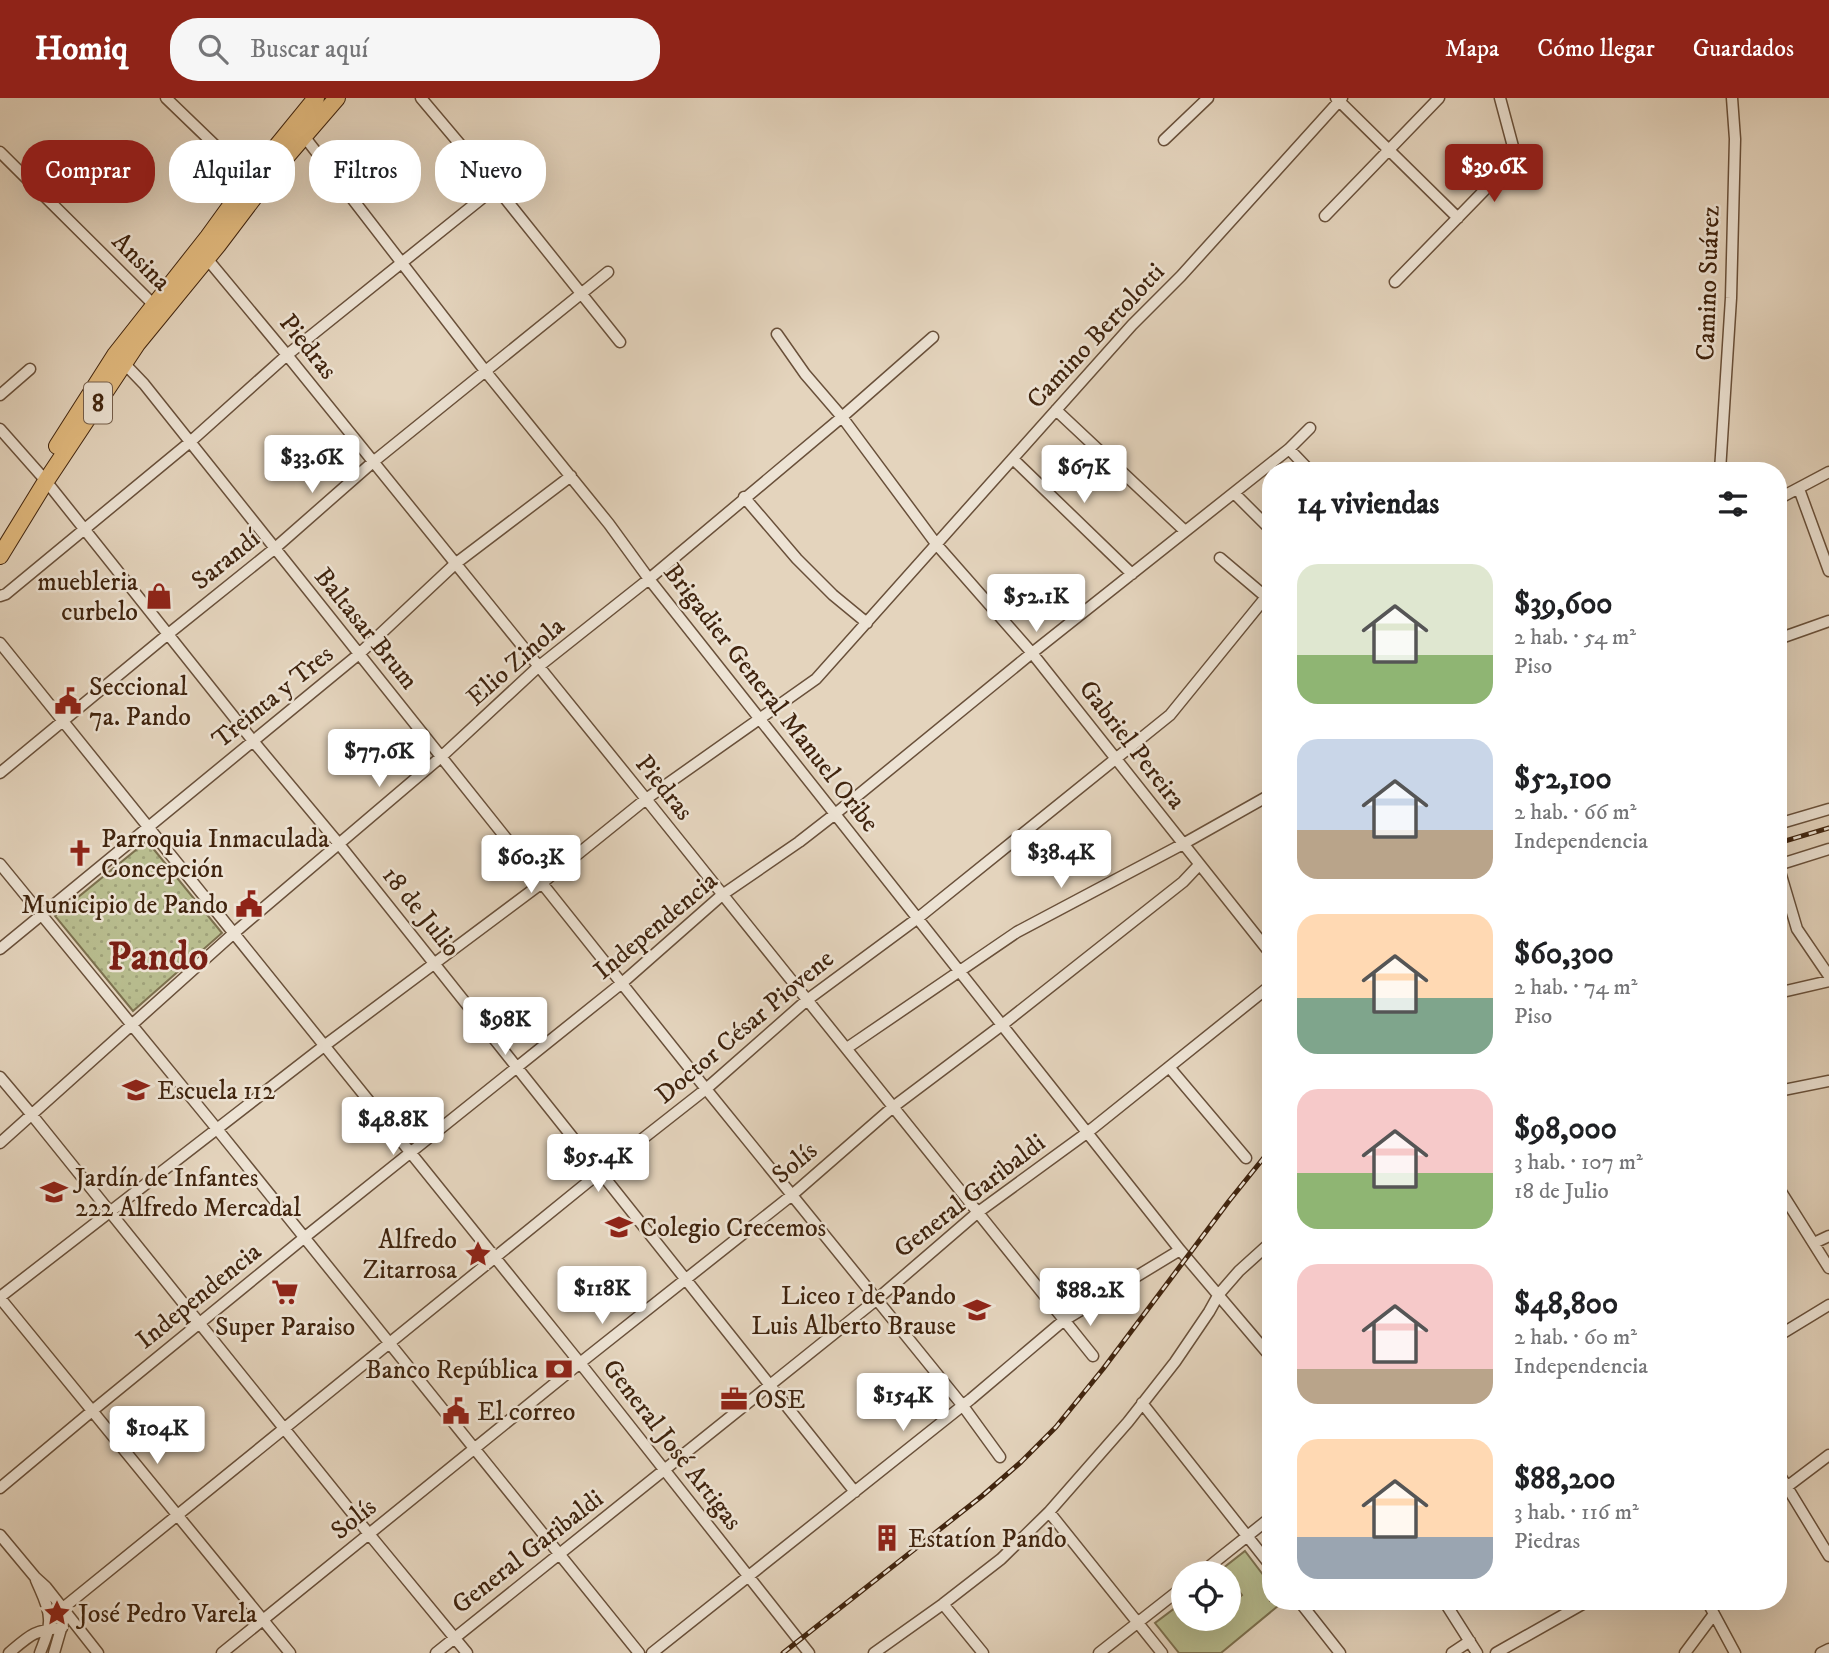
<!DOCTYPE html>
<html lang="es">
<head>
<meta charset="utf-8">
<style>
	:root { --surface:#fff; --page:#f6f6f6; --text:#202124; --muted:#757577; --accent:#8f2418 }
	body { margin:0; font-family:"IM FELL DW Pica",serif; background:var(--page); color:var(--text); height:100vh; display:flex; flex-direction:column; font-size:26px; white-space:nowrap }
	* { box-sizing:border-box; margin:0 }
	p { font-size:23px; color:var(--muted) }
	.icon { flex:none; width:38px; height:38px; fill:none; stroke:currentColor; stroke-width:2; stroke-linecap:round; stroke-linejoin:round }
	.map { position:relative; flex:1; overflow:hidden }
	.details { position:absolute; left:1262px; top:364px; width:525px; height:1148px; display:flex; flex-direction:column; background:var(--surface); border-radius:28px; box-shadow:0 7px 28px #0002 }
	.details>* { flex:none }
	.top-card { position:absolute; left:21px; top:42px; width:665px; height:63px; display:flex; gap:14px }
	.fabs { position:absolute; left:1171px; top:1463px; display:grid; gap:14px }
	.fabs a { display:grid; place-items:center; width:70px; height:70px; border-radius:50%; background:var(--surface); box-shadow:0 7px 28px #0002; font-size:35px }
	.price { position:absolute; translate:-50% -60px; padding:0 16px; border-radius:7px; background:#fff; color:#222; font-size:23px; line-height:46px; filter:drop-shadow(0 2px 4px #0008) }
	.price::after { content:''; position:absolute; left:50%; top:42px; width:21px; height:16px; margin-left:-10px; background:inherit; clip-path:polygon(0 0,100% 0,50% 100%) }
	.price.selected { background:var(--accent); color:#fff }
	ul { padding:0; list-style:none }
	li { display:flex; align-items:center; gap:21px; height:175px; padding:0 35px }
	li span { display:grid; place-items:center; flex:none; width:196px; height:140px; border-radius:21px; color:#555 }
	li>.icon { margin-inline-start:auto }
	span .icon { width:84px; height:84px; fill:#fffc; stroke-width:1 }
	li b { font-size:30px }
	h2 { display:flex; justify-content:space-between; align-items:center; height:84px; padding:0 35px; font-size:30px }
	.tag { padding:0 24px; border-radius:28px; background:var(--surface); box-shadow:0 7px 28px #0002; font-size:24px; line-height:63px }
	.tag.selected { background:var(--accent); color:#fff }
	header { display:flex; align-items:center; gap:42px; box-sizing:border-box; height:98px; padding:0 35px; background:var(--accent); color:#fff }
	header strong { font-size:33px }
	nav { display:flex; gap:38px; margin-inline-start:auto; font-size:24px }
	.search { width:490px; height:63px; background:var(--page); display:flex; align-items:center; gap:18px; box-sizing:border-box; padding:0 24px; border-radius:28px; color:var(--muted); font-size:26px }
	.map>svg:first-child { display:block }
	.grass { fill:#b8bc8e; stroke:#7c704e; stroke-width:2 }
	.park { fill:url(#park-dots); stroke:#7c704e; stroke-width:2 }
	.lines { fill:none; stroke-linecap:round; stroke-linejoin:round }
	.minor-casing { stroke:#69503a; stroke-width:13 }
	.highway-casing { stroke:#40240e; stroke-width:18 }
	.minor { stroke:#ede3d4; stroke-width:10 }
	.highway { stroke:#e2ba7e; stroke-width:16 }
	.rail-casing { stroke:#40240e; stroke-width:5 }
	.rail { stroke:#ede3d4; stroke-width:2.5; stroke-dasharray:8; stroke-linecap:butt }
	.labels { text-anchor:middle; stroke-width:5; stroke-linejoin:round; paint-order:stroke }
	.shield { fill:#ede3d4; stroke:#745d49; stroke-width:2 }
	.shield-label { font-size:24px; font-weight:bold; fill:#40240e }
	.street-label { font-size:26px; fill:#40240e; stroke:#ede3d4 }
	.poi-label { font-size:26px; fill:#40240e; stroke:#ede3d4; text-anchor:start }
	.town-label { font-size:40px; font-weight:bold; fill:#7a1f14; stroke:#ede3d4 }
</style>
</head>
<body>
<header>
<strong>Homiq</strong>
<div class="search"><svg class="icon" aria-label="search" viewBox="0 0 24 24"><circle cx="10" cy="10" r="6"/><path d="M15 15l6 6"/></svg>Buscar aquí</div>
<nav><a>Mapa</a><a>Cómo llegar</a><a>Guardados</a></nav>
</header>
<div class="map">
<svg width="1829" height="1555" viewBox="0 0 1829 1555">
	<defs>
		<pattern id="park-dots" width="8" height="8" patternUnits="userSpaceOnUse" patternTransform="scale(1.75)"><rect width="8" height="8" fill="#b8bc8e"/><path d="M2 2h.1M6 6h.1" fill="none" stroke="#9fa179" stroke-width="1.8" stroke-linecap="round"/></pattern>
	</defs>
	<rect width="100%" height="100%" fill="#e4d4bd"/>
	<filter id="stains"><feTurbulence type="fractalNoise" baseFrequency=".00286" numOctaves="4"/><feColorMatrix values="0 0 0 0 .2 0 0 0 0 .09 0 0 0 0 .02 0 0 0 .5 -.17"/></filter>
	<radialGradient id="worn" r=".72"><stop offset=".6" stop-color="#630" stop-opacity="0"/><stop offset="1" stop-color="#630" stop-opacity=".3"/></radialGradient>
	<path class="grass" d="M1245,1453L1270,1486V1503H1284L1221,1555H1179L1155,1525L1179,1507L1183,1513V1521H1190L1199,1531L1213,1521H1228L1229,1508L1242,1497L1229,1479L1228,1475H1225L1222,1471Z"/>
	<path class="park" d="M147,743L222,835L133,913L55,818Z"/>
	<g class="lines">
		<defs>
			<path id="minor" d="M166,0L250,81
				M421,0L496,89L620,244
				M1336,0L1458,120
				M300,33L486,274L609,426L649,481L1180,1152L1270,1258
				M1164,42L1208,0
				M0,54L157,210
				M1325,118L1439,0
				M204,157L287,257L646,701L1093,1258
				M1395,184L1512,64L1515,56L1500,0
				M777,236L805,276L842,319L937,447L1032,555L1270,855
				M120,261L144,286L706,991L963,1308L1000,1359
				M0,297L30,271
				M1056,312L1185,433
				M0,331L46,383L253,643L339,746L855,1394
				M1289,351L1310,373
				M1013,361L1132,476
				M1720,373L1731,200L1735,41L1732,0
				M1799,391L1829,473
				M1234,395L1270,431
				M744,399L797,461L833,497L867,525
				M1778,401L1829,374
				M1220,460L1266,499
				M0,498L6,496L190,344L287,257L496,89L535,61
				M1778,541L1829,523
				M0,545L580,1265L809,1555
				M0,675L167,537L274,451L373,364L608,174
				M1778,726L1829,711
				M0,766L217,1031L639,1555
				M1778,767L1797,831L1829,878
				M1778,767L1829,751
				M0,851L359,556L455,466L571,378
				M1778,895L1829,883
				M847,950L1017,834L1183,746L1270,697
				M1169,969L1246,1060
				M0,979L32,1017L369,1436L467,1555
				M1778,993L1829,983
				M0,1045L234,835L441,659L538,569L649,481L842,319L933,239
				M1778,1089L1829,1170
				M1814,1145L1829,1138
				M0,1199L324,948L542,785L646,701L816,581L1132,227L1181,178L1342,0
				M0,1200L290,1555
				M1778,1238L1829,1207
				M1142,1305L1270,1467
				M1778,1374L1829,1458
				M0,1390L92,1313L305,1139L622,885L722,797L799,744L835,716L1032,555L1289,351L1310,330
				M1778,1394L1788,1388L1829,1357
				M1049,1414L1162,1555
				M0,1437L35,1479L46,1489L98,1555
				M1201,1475L1270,1420
				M36,1482C41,1494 49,1508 49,1521C50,1532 44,1544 40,1555
				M1299,1503L1340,1555
				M1444,1503L1477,1555
				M1707,1503L1735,1555
				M943,1506L983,1555
				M63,1510L599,1075L706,991L807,902L918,820L1170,617L1270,494
				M9,1555C30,1537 34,1532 62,1530
				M54,1555L63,1524
				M222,1555L580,1265L792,1097L893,1009L1002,927L1183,784L1199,767
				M436,1555L876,1202L977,1115L1088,1034L1270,888
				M652,1555L971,1301L1063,1223L1180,1152
				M874,1555L943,1506L1001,1461L1049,1414L1128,1324L1175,1264L1209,1214L1219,1196L1239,1173L1270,1145
				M1099,1555L1183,1489
				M1452,1555L1470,1543
				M1496,1555L1588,1503
				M1685,1555L1714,1516
				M1821,1555L1829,1551"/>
			<path id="highway" d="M57,348L115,257L208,139L250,81L316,0
				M0,458L46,383L137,246L218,147L274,73L337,0"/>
		</defs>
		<use href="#minor" class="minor-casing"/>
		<use href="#highway" class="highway-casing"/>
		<use href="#minor" class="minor"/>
		<use href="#highway" class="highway"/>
		<defs>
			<path id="rail" d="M1778,745L1829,730
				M783,1555L982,1398L1021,1364L1056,1329L1103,1271L1229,1103L1270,1052"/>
		</defs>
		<use href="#rail" class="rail-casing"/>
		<use href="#rail" class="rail"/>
	</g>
	<defs>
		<symbol id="shop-bare" viewBox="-9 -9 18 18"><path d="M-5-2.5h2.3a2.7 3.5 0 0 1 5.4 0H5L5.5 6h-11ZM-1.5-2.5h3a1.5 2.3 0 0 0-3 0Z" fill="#8f2418" stroke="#ede3d4" stroke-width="2.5" paint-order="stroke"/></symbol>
		<symbol id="civic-bare" viewBox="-9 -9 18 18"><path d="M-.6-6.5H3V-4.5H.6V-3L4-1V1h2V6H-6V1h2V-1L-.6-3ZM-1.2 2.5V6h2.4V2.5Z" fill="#8f2418" stroke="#ede3d4" stroke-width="2.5" paint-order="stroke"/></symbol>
		<symbol id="church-bare" viewBox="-9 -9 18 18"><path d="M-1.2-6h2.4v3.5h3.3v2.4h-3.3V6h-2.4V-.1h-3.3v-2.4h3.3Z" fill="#8f2418" stroke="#ede3d4" stroke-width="2.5" paint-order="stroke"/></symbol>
		<symbol id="school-bare" viewBox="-9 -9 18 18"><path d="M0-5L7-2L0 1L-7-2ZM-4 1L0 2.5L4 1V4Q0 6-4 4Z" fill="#8f2418" stroke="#ede3d4" stroke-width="2.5" paint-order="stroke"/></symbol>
		<symbol id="sight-bare" viewBox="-9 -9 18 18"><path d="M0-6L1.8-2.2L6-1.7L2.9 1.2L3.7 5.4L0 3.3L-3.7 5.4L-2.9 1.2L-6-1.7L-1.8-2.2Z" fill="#8f2418" stroke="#ede3d4" stroke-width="2.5" paint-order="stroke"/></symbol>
		<symbol id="supermarket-bare" viewBox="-9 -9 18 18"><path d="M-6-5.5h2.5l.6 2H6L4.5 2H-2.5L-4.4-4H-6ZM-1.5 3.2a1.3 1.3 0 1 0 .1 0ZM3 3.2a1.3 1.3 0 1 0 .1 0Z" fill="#8f2418" stroke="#ede3d4" stroke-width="2.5" paint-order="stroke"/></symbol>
		<symbol id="bank-bare" viewBox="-9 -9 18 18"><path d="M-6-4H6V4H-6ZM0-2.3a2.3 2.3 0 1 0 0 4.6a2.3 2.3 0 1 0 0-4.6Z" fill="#8f2418" stroke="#ede3d4" stroke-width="2.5" paint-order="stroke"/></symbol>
		<symbol id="office-bare" viewBox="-9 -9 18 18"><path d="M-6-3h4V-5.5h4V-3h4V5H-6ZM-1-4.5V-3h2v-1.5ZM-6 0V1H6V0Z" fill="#8f2418" stroke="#ede3d4" stroke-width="2.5" paint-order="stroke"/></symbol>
		<symbol id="building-bare" viewBox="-9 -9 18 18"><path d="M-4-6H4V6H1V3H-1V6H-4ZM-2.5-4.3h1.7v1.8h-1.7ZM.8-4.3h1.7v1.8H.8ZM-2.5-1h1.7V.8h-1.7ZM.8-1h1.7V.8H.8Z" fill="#8f2418" stroke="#ede3d4" stroke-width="2.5" paint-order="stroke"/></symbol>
	</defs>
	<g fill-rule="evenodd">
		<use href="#shop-bare" x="140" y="479" width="38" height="38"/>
		<use href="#civic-bare" x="49" y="584" width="38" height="38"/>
		<use href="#church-bare" x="61" y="736" width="38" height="38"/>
		<use href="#civic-bare" x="230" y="787" width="38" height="38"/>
		<use href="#school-bare" x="117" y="973" width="38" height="38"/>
		<use href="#school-bare" x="35" y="1075" width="38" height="38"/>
		<use href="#school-bare" x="600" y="1110" width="38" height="38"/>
		<use href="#sight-bare" x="459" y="1137" width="38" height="38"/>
		<use href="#supermarket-bare" x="266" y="1175" width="38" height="38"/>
		<use href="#school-bare" x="958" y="1193" width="38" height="38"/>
		<use href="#bank-bare" x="540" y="1252" width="38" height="38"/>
		<use href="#office-bare" x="715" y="1282" width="38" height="38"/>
		<use href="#civic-bare" x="437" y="1294" width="38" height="38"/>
		<use href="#building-bare" x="868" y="1421" width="38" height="38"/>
		<use href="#sight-bare" x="38" y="1496" width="38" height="38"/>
	</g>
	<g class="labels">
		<rect class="shield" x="84" y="284.5" width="28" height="41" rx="5"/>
		<g class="shield-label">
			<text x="98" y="313">8</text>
		</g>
		<g class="street-label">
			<text transform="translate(142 163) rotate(45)" y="9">Ansina</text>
			<text transform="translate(1707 185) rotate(-88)" y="9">Camino Suárez</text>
			<text transform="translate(1095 237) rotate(-47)" y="9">Camino Bertolotti</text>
			<text transform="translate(309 248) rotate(51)" y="9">Piedras</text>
			<text transform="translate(225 461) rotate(-39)" y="9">Sarandí</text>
			<text transform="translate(367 530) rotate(51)" y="9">Baltasar Brum</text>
			<text transform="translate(515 563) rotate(-41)" y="9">Elio Zinola</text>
			<text transform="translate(272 598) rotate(-39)" y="9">Treinta y Tres</text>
			<text transform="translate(772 599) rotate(52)" y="9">Brigadier General Manuel Oribe</text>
			<text transform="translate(1133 646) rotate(52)" y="9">Gabriel Pereira</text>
			<text transform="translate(665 689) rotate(51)" y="9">Piedras</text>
			<text transform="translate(422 813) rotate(51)" y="9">18 de Julio</text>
			<text transform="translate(655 827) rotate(-40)" y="9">Independencia</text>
			<text transform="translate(744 928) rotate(-40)" y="9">Doctor César Piovene</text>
			<text transform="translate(794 1064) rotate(-40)" y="9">Solís</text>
			<text transform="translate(969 1097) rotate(-38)" y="9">General Garibaldi</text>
			<text transform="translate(198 1197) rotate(-39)" y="9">Independencia</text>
			<text transform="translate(673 1346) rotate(52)" y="9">General José Artigas</text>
			<text transform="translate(353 1420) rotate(-39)" y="9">Solís</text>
			<text transform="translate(527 1453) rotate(-38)" y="9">General Garibaldi</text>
		</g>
		<g class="poi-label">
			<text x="138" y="492" text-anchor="end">muebleria<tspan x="138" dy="30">curbelo</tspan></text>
			<text x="89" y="597">Seccional<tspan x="89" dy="30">7a. Pando</tspan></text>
			<text x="101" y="749">Parroquia Inmaculada<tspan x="101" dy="30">Concepción</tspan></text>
			<text x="228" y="815" text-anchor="end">Municipio de Pando</text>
			<text x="157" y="1001">Escuela 112</text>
			<text x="75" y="1088">Jardín de Infantes<tspan x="75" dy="30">222 Alfredo Mercadal</tspan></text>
			<text x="640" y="1138">Colegio Crecemos</text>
			<text x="457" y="1150" text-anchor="end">Alfredo<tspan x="457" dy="30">Zitarrosa</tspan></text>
			<text x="956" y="1206" text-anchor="end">Liceo 1 de Pando<tspan x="956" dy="30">Luis Alberto Brause</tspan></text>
			<text x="285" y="1237" text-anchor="middle">Super Paraiso</text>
			<text x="538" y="1280" text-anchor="end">Banco República</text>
			<text x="755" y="1310">OSE</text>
			<text x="477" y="1322">El correo</text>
			<text x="908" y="1449">Estatíon Pando</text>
			<text x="78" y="1524">José Pedro Varela</text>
		</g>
		<g class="town-label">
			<text x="158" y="871">Pando</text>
		</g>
	</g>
	<rect width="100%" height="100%" filter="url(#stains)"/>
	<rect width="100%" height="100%" fill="url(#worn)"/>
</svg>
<div class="fabs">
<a><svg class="icon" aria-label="locate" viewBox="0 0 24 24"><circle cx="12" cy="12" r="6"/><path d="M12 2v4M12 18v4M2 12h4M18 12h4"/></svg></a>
</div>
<b class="price selected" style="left:1494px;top:106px">$39.6K</b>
<b class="price" style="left:312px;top:397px">$33.6K</b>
<b class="price" style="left:1084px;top:407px">$67K</b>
<b class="price" style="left:1036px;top:536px">$52.1K</b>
<b class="price" style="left:379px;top:691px">$77.6K</b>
<b class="price" style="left:1061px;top:792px">$38.4K</b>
<b class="price" style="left:531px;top:797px">$60.3K</b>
<b class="price" style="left:505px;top:959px">$98K</b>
<b class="price" style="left:393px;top:1059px">$48.8K</b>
<b class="price" style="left:598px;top:1096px">$95.4K</b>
<b class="price" style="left:602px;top:1228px">$118K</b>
<b class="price" style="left:1090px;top:1230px">$88.2K</b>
<b class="price" style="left:903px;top:1335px">$154K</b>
<b class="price" style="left:157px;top:1368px">$104K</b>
<div class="top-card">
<a class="tag selected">Comprar</a>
<a class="tag">Alquilar</a>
<a class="tag">Filtros</a>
<a class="tag">Nuevo</a>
</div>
<section class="details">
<h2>14 viviendas<svg class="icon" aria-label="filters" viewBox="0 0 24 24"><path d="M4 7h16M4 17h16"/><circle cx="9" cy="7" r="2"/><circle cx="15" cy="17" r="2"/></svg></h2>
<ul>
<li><span style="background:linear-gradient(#dfe7d0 65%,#8fb573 0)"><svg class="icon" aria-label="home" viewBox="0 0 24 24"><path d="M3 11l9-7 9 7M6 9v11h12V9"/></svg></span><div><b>$39,600</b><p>2 hab. · 54 m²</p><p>Piso</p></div></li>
<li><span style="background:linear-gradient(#c9d6e8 65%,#b9a48a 0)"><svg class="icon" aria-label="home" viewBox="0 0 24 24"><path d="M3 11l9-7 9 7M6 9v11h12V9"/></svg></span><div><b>$52,100</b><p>2 hab. · 66 m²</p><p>Independencia</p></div></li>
<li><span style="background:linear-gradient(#ffd9b3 60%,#7fa58c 0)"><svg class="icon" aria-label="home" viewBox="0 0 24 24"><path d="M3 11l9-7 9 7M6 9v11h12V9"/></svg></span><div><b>$60,300</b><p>2 hab. · 74 m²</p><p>Piso</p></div></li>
<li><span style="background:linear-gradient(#f6c9c9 60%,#8fb573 0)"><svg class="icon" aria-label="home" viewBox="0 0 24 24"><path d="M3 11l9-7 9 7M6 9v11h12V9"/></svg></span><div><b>$98,000</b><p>3 hab. · 107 m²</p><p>18 de Julio</p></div></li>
<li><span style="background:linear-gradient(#f6c9c9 75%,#b9a48a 0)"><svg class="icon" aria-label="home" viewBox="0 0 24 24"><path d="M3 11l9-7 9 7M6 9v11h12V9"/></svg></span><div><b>$48,800</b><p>2 hab. · 60 m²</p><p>Independencia</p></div></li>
<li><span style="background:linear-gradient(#ffd9b3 70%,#9aa5b1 0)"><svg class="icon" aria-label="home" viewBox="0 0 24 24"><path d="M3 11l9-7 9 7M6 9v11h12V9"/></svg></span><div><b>$88,200</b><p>3 hab. · 116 m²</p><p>Piedras</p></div></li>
</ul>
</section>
</div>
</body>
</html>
